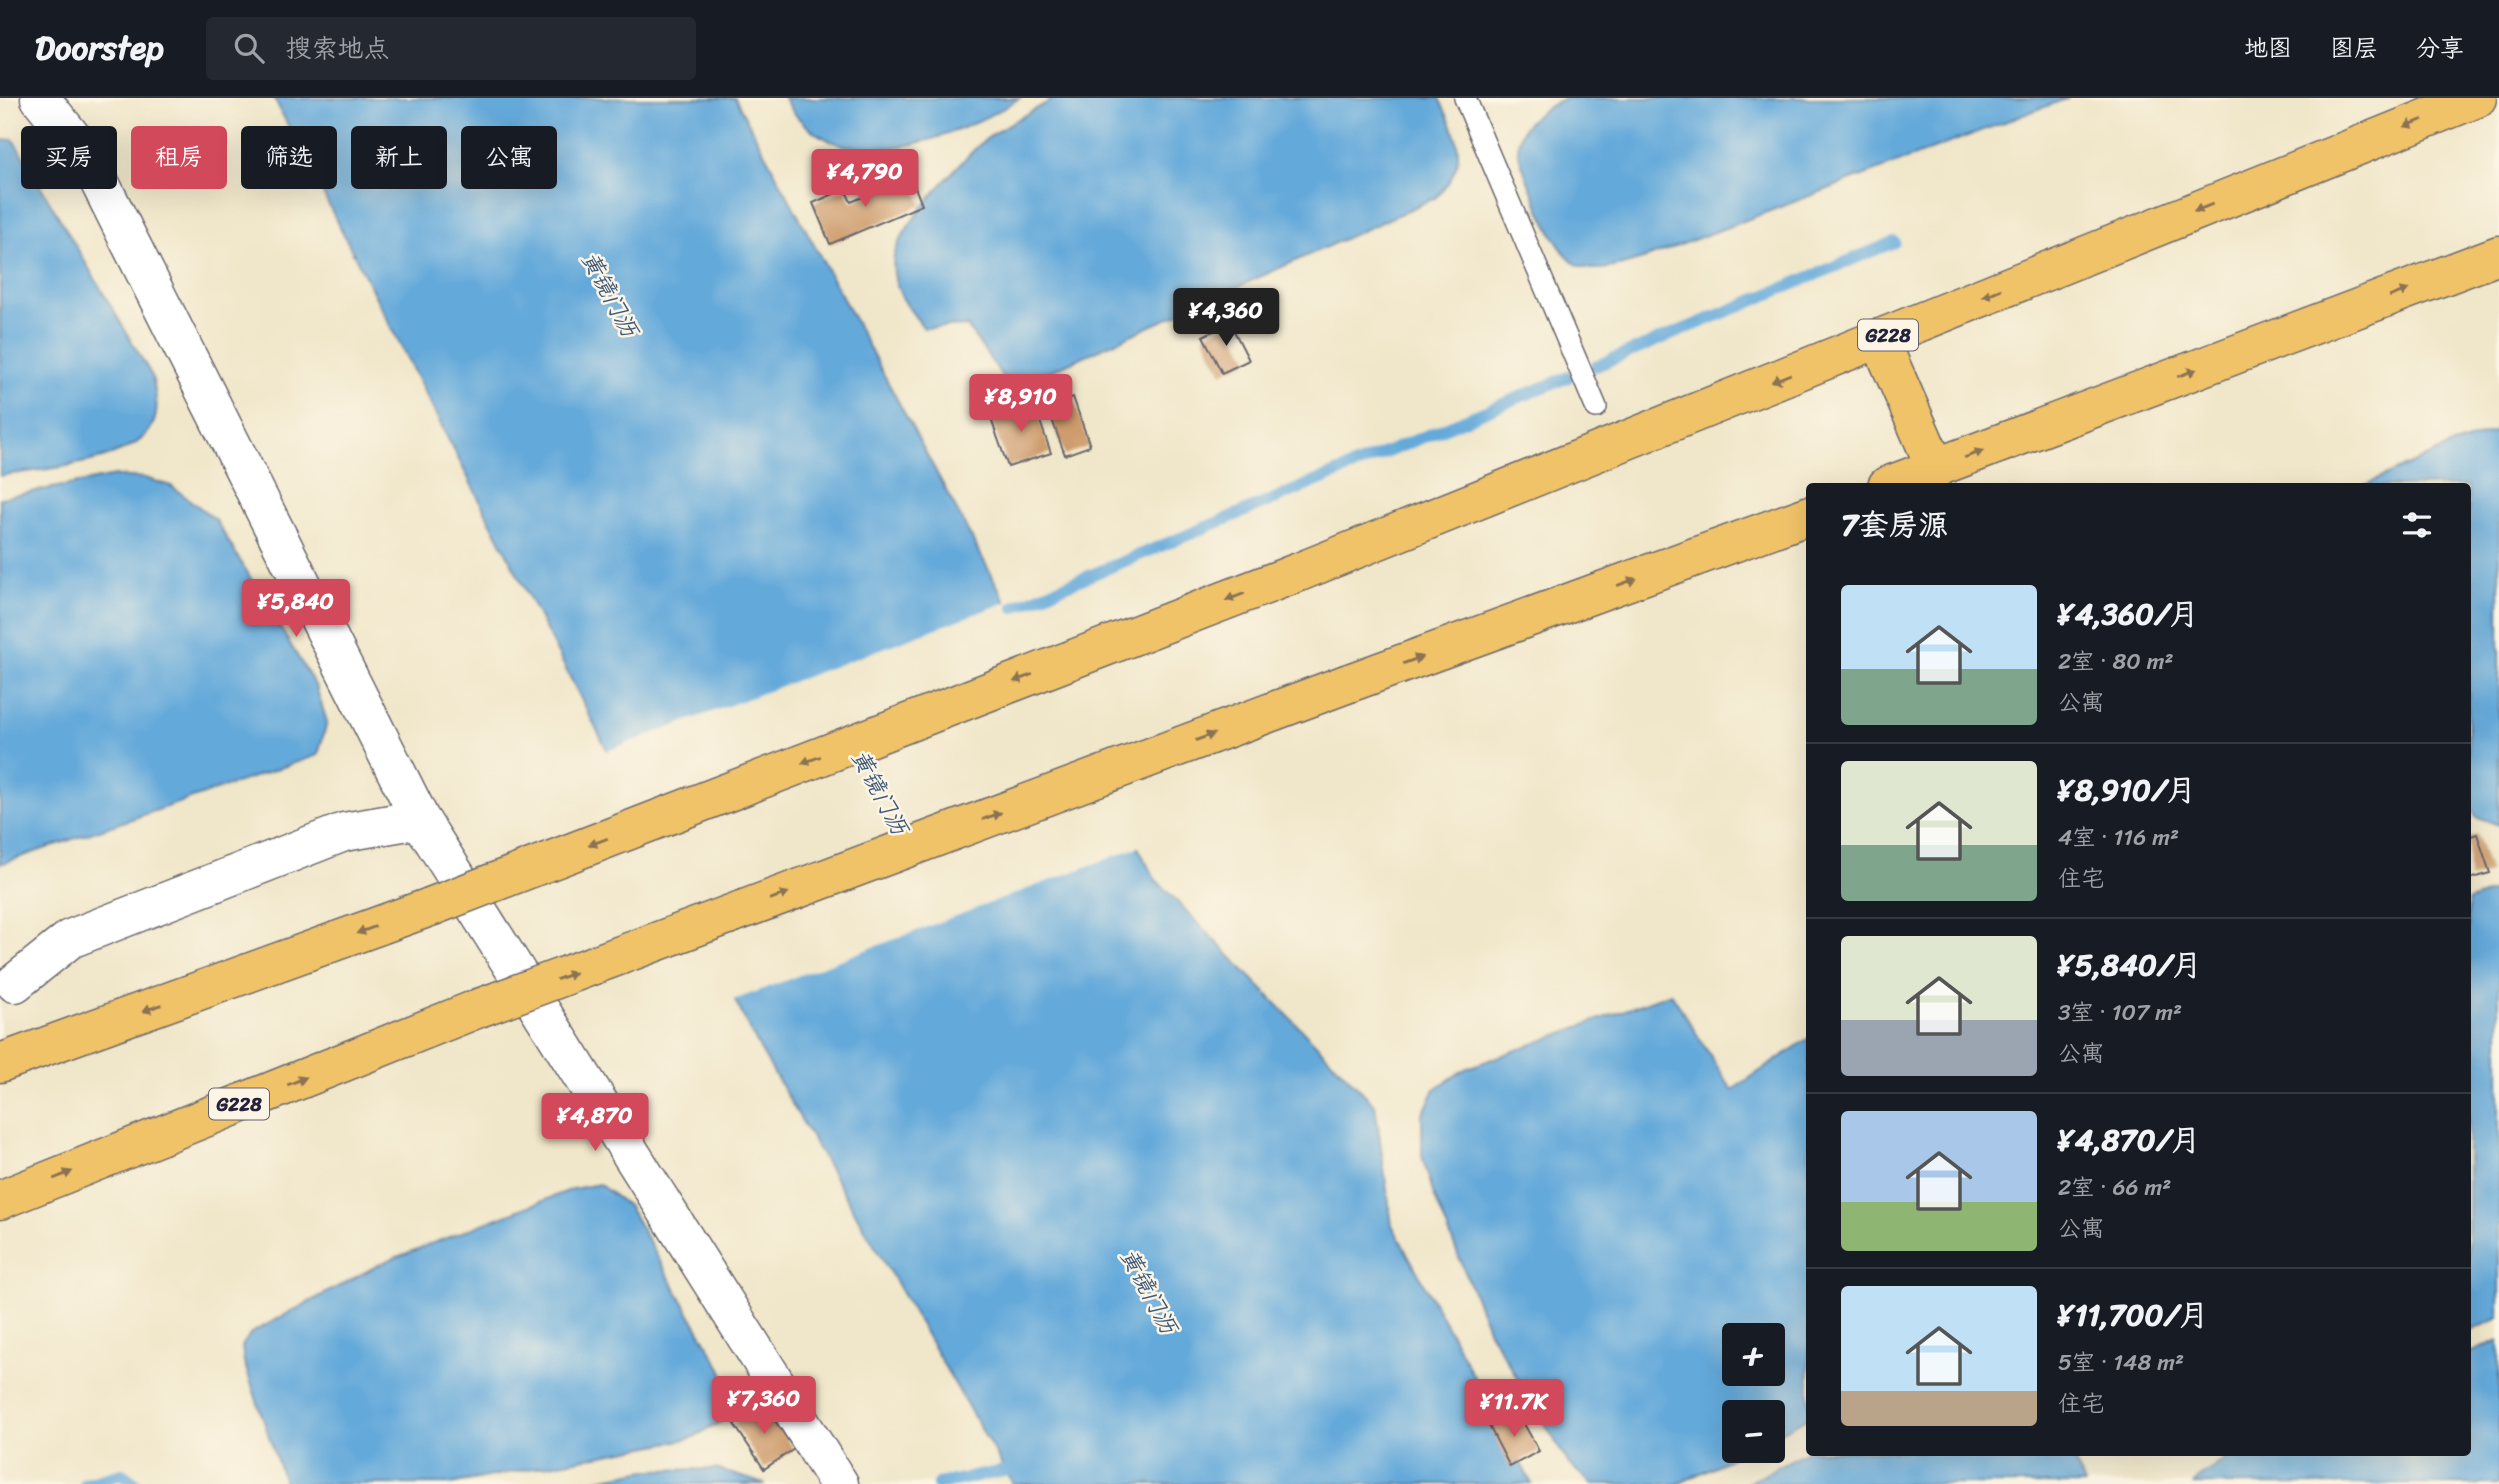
<!DOCTYPE html>
<html lang="zh">
<head>
<meta charset="utf-8">
<style>
	:root { --surface:#171b24; --page:#242831; --text:#f1f3f6; --muted:#9ea1a6; --line:#363941; --accent:#d1495b }
	body { margin:0; font-family:Sriracha,"LXGW WenKai TC",sans-serif; background:var(--page); color:var(--text); height:100vh; display:flex; flex-direction:column; font-size:26px; white-space:nowrap }
	* { box-sizing:border-box; margin:0 }
	p { font-size:23px; color:var(--muted) }
	.icon { flex:none; width:38px; height:38px; fill:none; stroke:currentColor; stroke-width:2; stroke-linecap:round; stroke-linejoin:round }
	.map { position:relative; flex:1; overflow:hidden }
	.panel { position:absolute; left:1806px; top:385px; width:665px; height:973px; display:flex; flex-direction:column; background:var(--surface); border-radius:7px; box-shadow:0 7px 28px #0002 }
	.panel>* { flex:none }
	.hud { position:absolute; left:21px; top:28px; width:665px; height:63px; display:flex; gap:14px }
	.buttons { position:absolute; left:1722px; top:1225px; display:grid; gap:14px }
	.buttons a { display:grid; place-items:center; width:63px; height:63px; border-radius:7px; background:var(--surface); box-shadow:0 7px 28px #0002; font-size:35px }
	.price { position:absolute; translate:-50% -60px; padding:0 16px; border-radius:7px; background:var(--accent); color:#fff; font-size:23px; line-height:46px; filter:drop-shadow(0 2px 4px #0008) }
	.price::after { content:''; position:absolute; left:50%; top:42px; width:21px; height:16px; margin-left:-10px; background:inherit; clip-path:polygon(0 0,100% 0,50% 100%) }
	.price.selected { background:#222; color:#fff }
	ul { padding:0; list-style:none }
	li { display:flex; align-items:center; gap:21px; height:175px; padding:0 35px }
	li+li { border-top:2px solid var(--line) }
	li span { display:grid; place-items:center; flex:none; width:196px; height:140px; border-radius:7px; color:#555 }
	li>.icon { margin-inline-start:auto }
	span .icon { width:84px; height:84px; fill:#fffc; stroke-width:1 }
	li b { font-size:30px }
	h2 { display:flex; justify-content:space-between; align-items:center; height:84px; padding:0 35px; font-size:30px }
	.pill { padding:0 24px; border-radius:7px; background:var(--surface); box-shadow:0 7px 28px #0002; font-size:24px; line-height:63px }
	.pill.selected { background:var(--accent); color:#fff }
	header { display:flex; align-items:center; gap:42px; box-sizing:border-box; height:98px; padding:0 35px; background:var(--surface); border-bottom:2px solid var(--line) }
	header strong { font-size:33px }
	nav { display:flex; gap:38px; margin-inline-start:auto; font-size:24px }
	.search { width:490px; height:63px; background:var(--page); display:flex; align-items:center; gap:18px; box-sizing:border-box; padding:0 24px; border-radius:7px; color:var(--muted); font-size:26px }
	.map>svg:first-child { display:block }
	.water { fill:#64a9da; stroke:#43668a; stroke-width:2; fill-rule:evenodd }
	.pier { fill:#f0e6c9 }
	.lines { fill:none; stroke-linecap:round; stroke-linejoin:round }
	.stream { stroke:#64a9da; stroke-width:12 }
	.building { fill:#ce9c6d }
	.service-casing { stroke:#6a676d; stroke-width:24 }
	.minor-casing { stroke:#6a676d; stroke-width:41 }
	.trunk-casing { stroke:#6a676d; stroke-width:41 }
	.service { stroke:#fff; stroke-width:21 }
	.minor { stroke:#fff; stroke-width:38 }
	.trunk { stroke:#f1c369; stroke-width:38 }
	.trunk-bridge-casing { stroke:#6a676d; stroke-width:41; stroke-linecap:butt }
	.trunk-bridge { stroke:#f1c369; stroke-width:38 }
	.oneway { fill:#8a7252 }
	.labels { text-anchor:middle; stroke-width:5; stroke-linejoin:round; paint-order:stroke }
	.shield { fill:#fcf5e5; stroke:#63616e; stroke-width:2 }
	.shield-label { font-size:19px; font-weight:bold; fill:#22223b }
	.water-label { font-size:23px; font-style:italic; fill:#3c587b; stroke:#fcf5e5 }
</style>
</head>
<body>
<header>
<strong>Doorstep</strong>
<div class="search"><svg class="icon" aria-label="search" viewBox="0 0 24 24"><circle cx="10" cy="10" r="6"/><path d="M15 15l6 6"/></svg>搜索地点</div>
<nav><a>地图</a><a>图层</a><a>分享</a></nav>
</header>
<div class="map">
<svg width="2499" height="1386" viewBox="0 0 2499 1386">
	<rect width="100%" height="100%" fill="#fcf5e5"/>
	<filter id="ink" filterUnits="userSpaceOnUse"><feTurbulence type="fractalNoise" baseFrequency=".0143" numOctaves="2"/><feDisplacementMap in="SourceGraphic" scale="14" xChannelSelector="R" yChannelSelector="G"/><feConvolveMatrix kernelMatrix="1 2 1 2 8 2 1 2 1" color-interpolation-filters="sRGB"/></filter>
	<filter id="wash" filterUnits="userSpaceOnUse"><feTurbulence type="fractalNoise" baseFrequency=".00686" numOctaves="4" result="noise"/><feDisplacementMap in="SourceGraphic" scale="28" xChannelSelector="R" yChannelSelector="G"/><feGaussianBlur stdDeviation="1.57" result="paint"/><feColorMatrix in="noise" values="0 0 0 0 0 0 0 0 0 0 0 0 0 0 0 0 0 1.4 0 .05"/><feComposite in="paint" operator="in"/></filter>
	<g filter="url(#wash)">
		<rect width="100%" height="100%" fill="#f0e6c9"/>
		<path class="water" d="M274,0H735L1155,781L1375,1007L1392,1127L1532,1386H1013L760,951Z
			M784,0H1020C953,42 835,89 784,0Z
			M1055,0H1439C1459,41 1471,65 1435,100L1011,291L967,228L924,230C907,209 890,188 894,159C898,131 956,69 978,48C999,29 1030,15 1055,0Z
			M1565,0H2068L1646,160C1625,166 1598,177 1578,167C1554,155 1526,80 1518,54C1517,23 1541,13 1565,0Z
			M13,41L152,278C155,294 160,311 153,326C136,366 40,371 0,378V43Z
			M2499,332V727L2477,719L2468,708V388H2363L2450,348Z
			M115,378L145,380L171,388L215,421L316,589L327,624L318,657L0,766V400Z
			M2499,791V1220L2468,1234V803Z
			M1671,895L1732,992L1809,940V1319L1773,1338V1314H1734V1353H1746L1678,1386H1592L1569,1366L1489,1233L1435,1100L1422,1058V1018L1435,991L1465,971ZM1734,1237H1773V1276H1734Z
			M599,1086L629,1109L722,1272L730,1298L721,1324L692,1340L450,1386H285L244,1264L242,1248L251,1235L384,1164L573,1091Z
			M2499,1242V1386H2194L2199,1379L2235,1355L2468,1354V1256Z
			M1809,1352L2071,1355L2085,1386H1745Z
			M716,1371L765,1386H574L646,1372Z"/>
		<path class="pier" d="M1010,503L1141,748L731,903L604,654Z"/>
		<g class="lines">
			<path class="stream" d="M1596,268L1894,144
				M1014,509L1568,279
				M85,1386L122,1376L136,1386
				M938,1386L1019,1370"/>
		</g>
		<g id="blocks">
			<path class="building" d="M911,79L922,107L830,146L813,105L845,91L851,104Z
				M1230,225L1249,262L1222,275L1203,238Z
				M1073,299L1090,348L1065,357L1047,308Z
				M1033,303L1051,355L1008,369L990,318Z
				M2477,736L2490,775L2469,781L2468,739Z
				M764,1306L794,1351L764,1371L734,1326Z
				M1517,1313L1539,1353L1510,1369L1489,1328Z"/>
		</g>
	</g>
	<g filter="url(#ink)">
		<use href="#blocks" fill-opacity="0" stroke="#6a676d" stroke-width="2"/>
		<g class="lines">
			<defs>
				<path id="service" d="M1465,0L1596,309"/>
				<path id="minor" d="M420,721L839,1386
					M15,885L70,841L344,734L420,721L86,57L40,0"/>
				<path id="trunk" d="M1879,240L1936,371
					M1887,388L2499,157
					M1299,474L2477,0
					M1349,585L1810,417
					M0,965L430,809
					M0,1102L479,910"/>
			</defs>
			<use href="#service" class="service-casing"/>
			<use href="#minor" class="minor-casing"/>
			<use href="#trunk" class="trunk-casing"/>
			<use href="#service" class="service"/>
			<use href="#minor" class="minor"/>
			<use href="#trunk" class="trunk"/>
			<defs>
				<path id="trunk-bridge" d="M430,809L1299,474
					M479,910L1349,585"/>
			</defs>
			<use href="#trunk-bridge" class="trunk-bridge-casing"/>
			<use href="#trunk-bridge" class="trunk-bridge"/>
		</g>
		<defs><path id="oneway-solid" d="M-6-.8H1V-3.2L6.5 0L1 3.2V.8H-6Z" transform="scale(1.75)"/></defs>
		<g class="oneway">
			<use href="#oneway-solid" transform="translate(2414 25) rotate(158)"/>
			<use href="#oneway-solid" transform="translate(2203 110) rotate(158)"/>
			<use href="#oneway-solid" transform="translate(1992 195) rotate(158)"/>
			<use href="#oneway-solid" transform="translate(2399 195) rotate(-21)"/>
			<use href="#oneway-solid" transform="translate(2187 275) rotate(-21)"/>
			<use href="#oneway-solid" transform="translate(1781 280) rotate(158)"/>
			<use href="#oneway-solid" transform="translate(1974 356) rotate(-21)"/>
			<use href="#oneway-solid" transform="translate(1627 484) rotate(-20)"/>
			<use href="#oneway-solid" transform="translate(1235 499) rotate(159)"/>
			<use href="#oneway-solid" transform="translate(1413 562) rotate(-20)"/>
			<use href="#oneway-solid" transform="translate(1023 580) rotate(159)"/>
			<use href="#oneway-solid" transform="translate(1205 639) rotate(-20)"/>
			<use href="#oneway-solid" transform="translate(811 662) rotate(159)"/>
			<use href="#oneway-solid" transform="translate(992 718) rotate(-20)"/>
			<use href="#oneway-solid" transform="translate(598 744) rotate(159)"/>
			<use href="#oneway-solid" transform="translate(779 798) rotate(-20)"/>
			<use href="#oneway-solid" transform="translate(366 832) rotate(160)"/>
			<use href="#oneway-solid" transform="translate(566 878) rotate(-20)"/>
			<use href="#oneway-solid" transform="translate(152 910) rotate(160)"/>
			<use href="#oneway-solid" transform="translate(297 983) rotate(-22)"/>
			<use href="#oneway-solid" transform="translate(63 1077) rotate(-22)"/>
		</g>
	</g>
	<g class="labels">
		<g class="shield">
			<rect x="1858" y="221.5" width="60" height="31" rx="5"/>
			<rect x="209" y="990.5" width="60" height="31" rx="5"/>
		</g>
		<g class="shield-label">
			<text x="1888" y="244">G228</text>
			<text x="239" y="1013">G228</text>
		</g>
		<g class="water-label">
			<text transform="translate(610 196) rotate(62)" y="8">黄镜门沥</text>
			<text transform="translate(880 694) rotate(62)" y="8">黄镜门沥</text>
			<text transform="translate(1149 1193) rotate(62)" y="8">黄镜门沥</text>
		</g>
	</g>
</svg>
<div class="buttons">
<a>+</a>
<a>−</a>
</div>
<b class="price" style="left:865px;top:111px">¥4,790</b>
<b class="price selected" style="left:1226px;top:250px">¥4,360</b>
<b class="price" style="left:1021px;top:336px">¥8,910</b>
<b class="price" style="left:296px;top:541px">¥5,840</b>
<b class="price" style="left:595px;top:1055px">¥4,870</b>
<b class="price" style="left:764px;top:1338px">¥7,360</b>
<b class="price" style="left:1514px;top:1341px">¥11.7K</b>
<div class="hud">
<a class="pill">买房</a>
<a class="pill selected">租房</a>
<a class="pill">筛选</a>
<a class="pill">新上</a>
<a class="pill">公寓</a>
</div>
<section class="panel">
<h2>7套房源<svg class="icon" aria-label="filters" viewBox="0 0 24 24"><path d="M4 7h16M4 17h16"/><circle cx="9" cy="7" r="2"/><circle cx="15" cy="17" r="2"/></svg></h2>
<ul>
<li><span style="background:linear-gradient(#bfe0f5 60%,#7fa58c 0)"><svg class="icon" aria-label="home" viewBox="0 0 24 24"><path d="M3 11l9-7 9 7M6 9v11h12V9"/></svg></span><div><b>¥4,360/月</b><p>2室 · 80 m²</p><p>公寓</p></div></li>
<li><span style="background:linear-gradient(#dfe7d0 60%,#7fa58c 0)"><svg class="icon" aria-label="home" viewBox="0 0 24 24"><path d="M3 11l9-7 9 7M6 9v11h12V9"/></svg></span><div><b>¥8,910/月</b><p>4室 · 116 m²</p><p>住宅</p></div></li>
<li><span style="background:linear-gradient(#dfe7d0 60%,#9aa5b1 0)"><svg class="icon" aria-label="home" viewBox="0 0 24 24"><path d="M3 11l9-7 9 7M6 9v11h12V9"/></svg></span><div><b>¥5,840/月</b><p>3室 · 107 m²</p><p>公寓</p></div></li>
<li><span style="background:linear-gradient(#a9c7e8 65%,#8fb573 0)"><svg class="icon" aria-label="home" viewBox="0 0 24 24"><path d="M3 11l9-7 9 7M6 9v11h12V9"/></svg></span><div><b>¥4,870/月</b><p>2室 · 66 m²</p><p>公寓</p></div></li>
<li><span style="background:linear-gradient(#bfe0f5 75%,#b9a48a 0)"><svg class="icon" aria-label="home" viewBox="0 0 24 24"><path d="M3 11l9-7 9 7M6 9v11h12V9"/></svg></span><div><b>¥11,700/月</b><p>5室 · 148 m²</p><p>住宅</p></div></li>
</ul>
</section>
</div>
</body>
</html>
